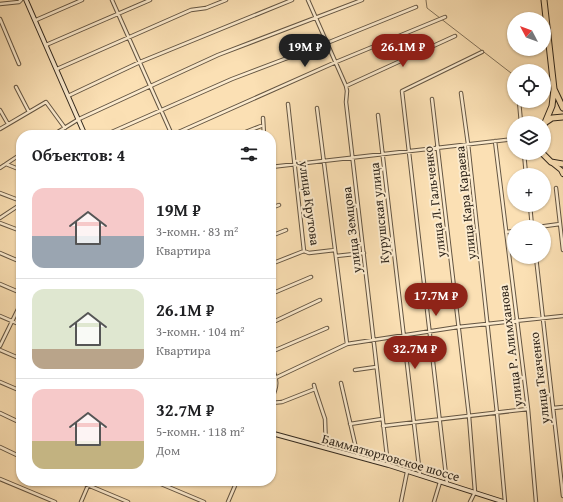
<!DOCTYPE html>
<html lang="ru">
<head>
<meta charset="utf-8">
<style>
	:root { --surface:#fff; --page:#f2f2f2; --text:#202124; --muted:#757577; --line:#e0e0e0; --accent:#8f2418 }
	body { margin:0; font-family:"Gentium Book Plus",serif; background:var(--page); color:var(--text); height:100vh; display:flex; flex-direction:column; font-size:15px; white-space:nowrap }
	* { box-sizing:border-box; margin:0 }
	p { font-size:13px; color:var(--muted) }
	.icon { flex:none; width:22px; height:22px; fill:none; stroke:currentColor; stroke-width:2; stroke-linecap:round; stroke-linejoin:round }
	.map { position:relative; flex:1; overflow:hidden }
	.sheet { position:absolute; left:16px; top:130px; width:260px; height:356px; display:flex; flex-direction:column; background:var(--surface); border-radius:16px; box-shadow:0 1px 3px #0004 }
	.sheet>* { flex:none }
	.needle { width:26px; rotate:311deg }
	.buttons { position:absolute; left:507px; top:12px; display:grid; gap:8px }
	.buttons a { display:grid; place-items:center; width:44px; height:44px; border-radius:50%; background:var(--surface); box-shadow:0 1px 3px #0004; font-size:20px }
	.price { position:absolute; translate:-50% -34px; padding:0 9px; border-radius:14px; background:var(--accent); color:#fff; font-size:13px; line-height:26px; filter:drop-shadow(0 1px 2px #0008) }
	.price::after { content:''; position:absolute; left:50%; top:24px; width:12px; height:9px; margin-left:-6px; background:inherit; clip-path:polygon(0 0,100% 0,50% 100%) }
	.price.current { background:#222; color:#fff }
	ul { padding:0; list-style:none }
	li { display:flex; align-items:center; gap:12px; height:100px; padding:0 16px }
	li+li { border-top:1px solid var(--line) }
	li span { display:grid; place-items:center; flex:none; width:112px; height:80px; border-radius:12px; color:#555 }
	li>.icon { margin-inline-start:auto }
	span .icon { width:48px; height:48px; fill:#fffc; stroke-width:1 }
	li b { font-size:17px }
	h2 { display:flex; justify-content:space-between; align-items:center; height:48px; padding:0 16px; font-size:17px }
	.map>svg:first-child { display:block }
	.lines { fill:none; stroke-linecap:round; stroke-linejoin:round }
	.stream { stroke:#817058; stroke-width:1 }
	.street-casing { stroke:#645542; stroke-width:4.5 }
	.secondary-casing { stroke:#31271c; stroke-width:5.5 }
	.primary-casing { stroke:#31271c; stroke-width:6 }
	.highway-casing { stroke:#31271c; stroke-width:7 }
	.street { stroke:#fcebce; stroke-width:2.5 }
	.secondary { stroke:#fcebce; stroke-width:3.5 }
	.primary { stroke:#fbe0b4; stroke-width:4 }
	.highway { stroke:#fbe0b4; stroke-width:5 }
	.labels { text-anchor:middle; stroke-width:4; stroke-linejoin:round; paint-order:stroke }
	.street-label { font-size:13px; fill:#31271c; stroke:#fcebce }
</style>
</head>
<body>
<div class="map">
<svg width="563" height="502" viewBox="0 0 563 502">
	<rect width="100%" height="100%" fill="#fbe0b4"/>
	<filter id="stains"><feTurbulence type="fractalNoise" baseFrequency=".005" numOctaves="4"/><feColorMatrix values="0 0 0 0 .2 0 0 0 0 .09 0 0 0 0 .02 0 0 0 .5 -.17"/></filter>
	<radialGradient id="worn" r=".72"><stop offset=".6" stop-color="#630" stop-opacity="0"/><stop offset="1" stop-color="#630" stop-opacity=".3"/></radialGradient>
	<g class="lines">
		<path class="stream" d="M426,0L427,8L511,73"/>
		<defs>
			<path id="street" d="M112,0L172,135
				M308,0L346,86L347,91L346,102L388,465
				M0,4L19,2L21,0
				M0,19L19,64
				M36,20L82,0
				M46,45L150,0
				M57,69L191,10L206,8L226,0
				M346,86L455,36
				M16,87L29,112
				M461,93L468,144L497,413L505,502
				M68,96L140,62L292,0
				M432,99L469,416L475,492L470,502
				M519,101L521,123
				M288,104L304,251L309,253L335,250
				M317,108L347,344
				M0,110L8,124
				M378,115L420,475
				M263,118L264,135
				M0,129L46,102L65,128
				M53,135L79,119L218,55L362,0
				M105,135L232,79L327,43L416,7
				M172,135L336,62L445,17
				M238,135L261,126
				M495,141L528,409L536,502
				M524,153L526,175
				M6,164L21,170
				M271,167L514,139
				M0,168L21,154
				M556,188L563,250
				M0,193L21,201
				M530,205L532,227
				M271,208L279,205
				M0,218L21,204
				M0,223L21,231
				M538,227L560,224
				M506,232L514,231
				M271,236L286,230
				M0,253L21,262
				M336,256L364,253
				M536,257L563,496
				M271,264L304,251
				M0,284L21,293
				M271,294L311,277
				M0,316L21,325
				M271,323L320,300
				M0,346L21,303
				M0,350L21,359
				M271,352L327,328
				M271,365C278,381 278,385 271,401
				M355,370L376,367
				M271,380L347,344L458,327L563,316
				M0,382L21,391
				M341,383L358,457
				M315,389L325,419L326,448
				M271,403L282,402L315,389L314,385
				M553,408L563,407
				M0,413L21,423
				M350,424L382,419
				M383,426L528,409
				M0,447L21,457
				M0,479L55,502
				M78,481L128,502
				M154,481L204,502
				M228,481L236,484
				M447,484L402,91L482,52
				M81,502L90,481
				M228,502L237,481
				M401,502L407,472
				M434,502L440,482"/>
			<path id="secondary" d="M26,0L85,135
				M271,433L388,465L504,502"/>
			<path id="primary" d="M551,162L561,170L563,174"/>
			<path id="highway" d="M544,0L554,89L552,106L544,125
				M554,89L563,108
				M546,122L552,118L563,117
				M542,153L551,162L563,164"/>
		</defs>
		<use href="#street" class="street-casing"/>
		<use href="#secondary" class="secondary-casing"/>
		<use href="#primary" class="primary-casing"/>
		<use href="#highway" class="highway-casing"/>
		<use href="#street" class="street"/>
		<use href="#secondary" class="secondary"/>
		<use href="#primary" class="primary"/>
		<use href="#highway" class="highway"/>
	</g>
	<g class="labels">
		<g class="street-label">
			<text transform="translate(434 202) rotate(-97)" y="5">улица Л. Гальченко</text>
			<text transform="translate(310 203) rotate(82)" y="5">улица Крутова</text>
			<text transform="translate(465 203) rotate(-96)" y="5">улица Кара Караева</text>
			<text transform="translate(379 213) rotate(-96)" y="5">Курушская улица</text>
			<text transform="translate(351 230) rotate(-97)" y="5">улица Земцова</text>
			<text transform="translate(510 346) rotate(-97)" y="5">улица Р. Алимханова</text>
			<text transform="translate(539 378) rotate(-97)" y="5">улица Ткаченко</text>
			<text transform="translate(391 457) rotate(16)" y="5">Бамматюртовское шоссе</text>
		</g>
	</g>
	<rect width="100%" height="100%" filter="url(#stains)"/>
	<rect width="100%" height="100%" fill="url(#worn)"/>
</svg>
<div class="buttons">
<a><svg class="needle" viewBox="-14 -14 28 28"><path d="M0-13l5 13h-10z" fill="#e53935"/><path d="M0 13l5-13h-10z" fill="#757577"/></svg></a>
<a><svg class="icon" aria-label="locate" viewBox="0 0 24 24"><circle cx="12" cy="12" r="6"/><path d="M12 2v4M12 18v4M2 12h4M18 12h4"/></svg></a>
<a><svg class="icon" aria-label="layers" viewBox="0 0 24 24"><path d="M12 4l9 5-9 5-9-5zM3 14l9 5 9-5"/></svg></a>
<a>+</a>
<a>−</a>
</div>
<b class="price current" style="left:305px;top:68px">19M ₽</b>
<b class="price" style="left:403px;top:68px">26.1M ₽</b>
<b class="price" style="left:436px;top:317px">17.7M ₽</b>
<b class="price" style="left:415px;top:370px">32.7M ₽</b>
<section class="sheet">
<h2>Объектов: 4<svg class="icon" aria-label="filters" viewBox="0 0 24 24"><path d="M4 7h16M4 17h16"/><circle cx="9" cy="7" r="2"/><circle cx="15" cy="17" r="2"/></svg></h2>
<ul>
<li><span style="background:linear-gradient(#f6c9c9 60%,#9aa5b1 0)"><svg class="icon" aria-label="home" viewBox="0 0 24 24"><path d="M3 11l9-7 9 7M6 9v11h12V9"/></svg></span><div><b>19M ₽</b><p>3-комн. · 83 m²</p><p>Квартира</p></div></li>
<li><span style="background:linear-gradient(#dfe7d0 75%,#b9a48a 0)"><svg class="icon" aria-label="home" viewBox="0 0 24 24"><path d="M3 11l9-7 9 7M6 9v11h12V9"/></svg></span><div><b>26.1M ₽</b><p>3-комн. · 104 m²</p><p>Квартира</p></div></li>
<li><span style="background:linear-gradient(#f6c9c9 65%,#c2b280 0)"><svg class="icon" aria-label="home" viewBox="0 0 24 24"><path d="M3 11l9-7 9 7M6 9v11h12V9"/></svg></span><div><b>32.7M ₽</b><p>5-комн. · 118 m²</p><p>Дом</p></div></li>
</ul>
</section>
</div>
</body>
</html>
